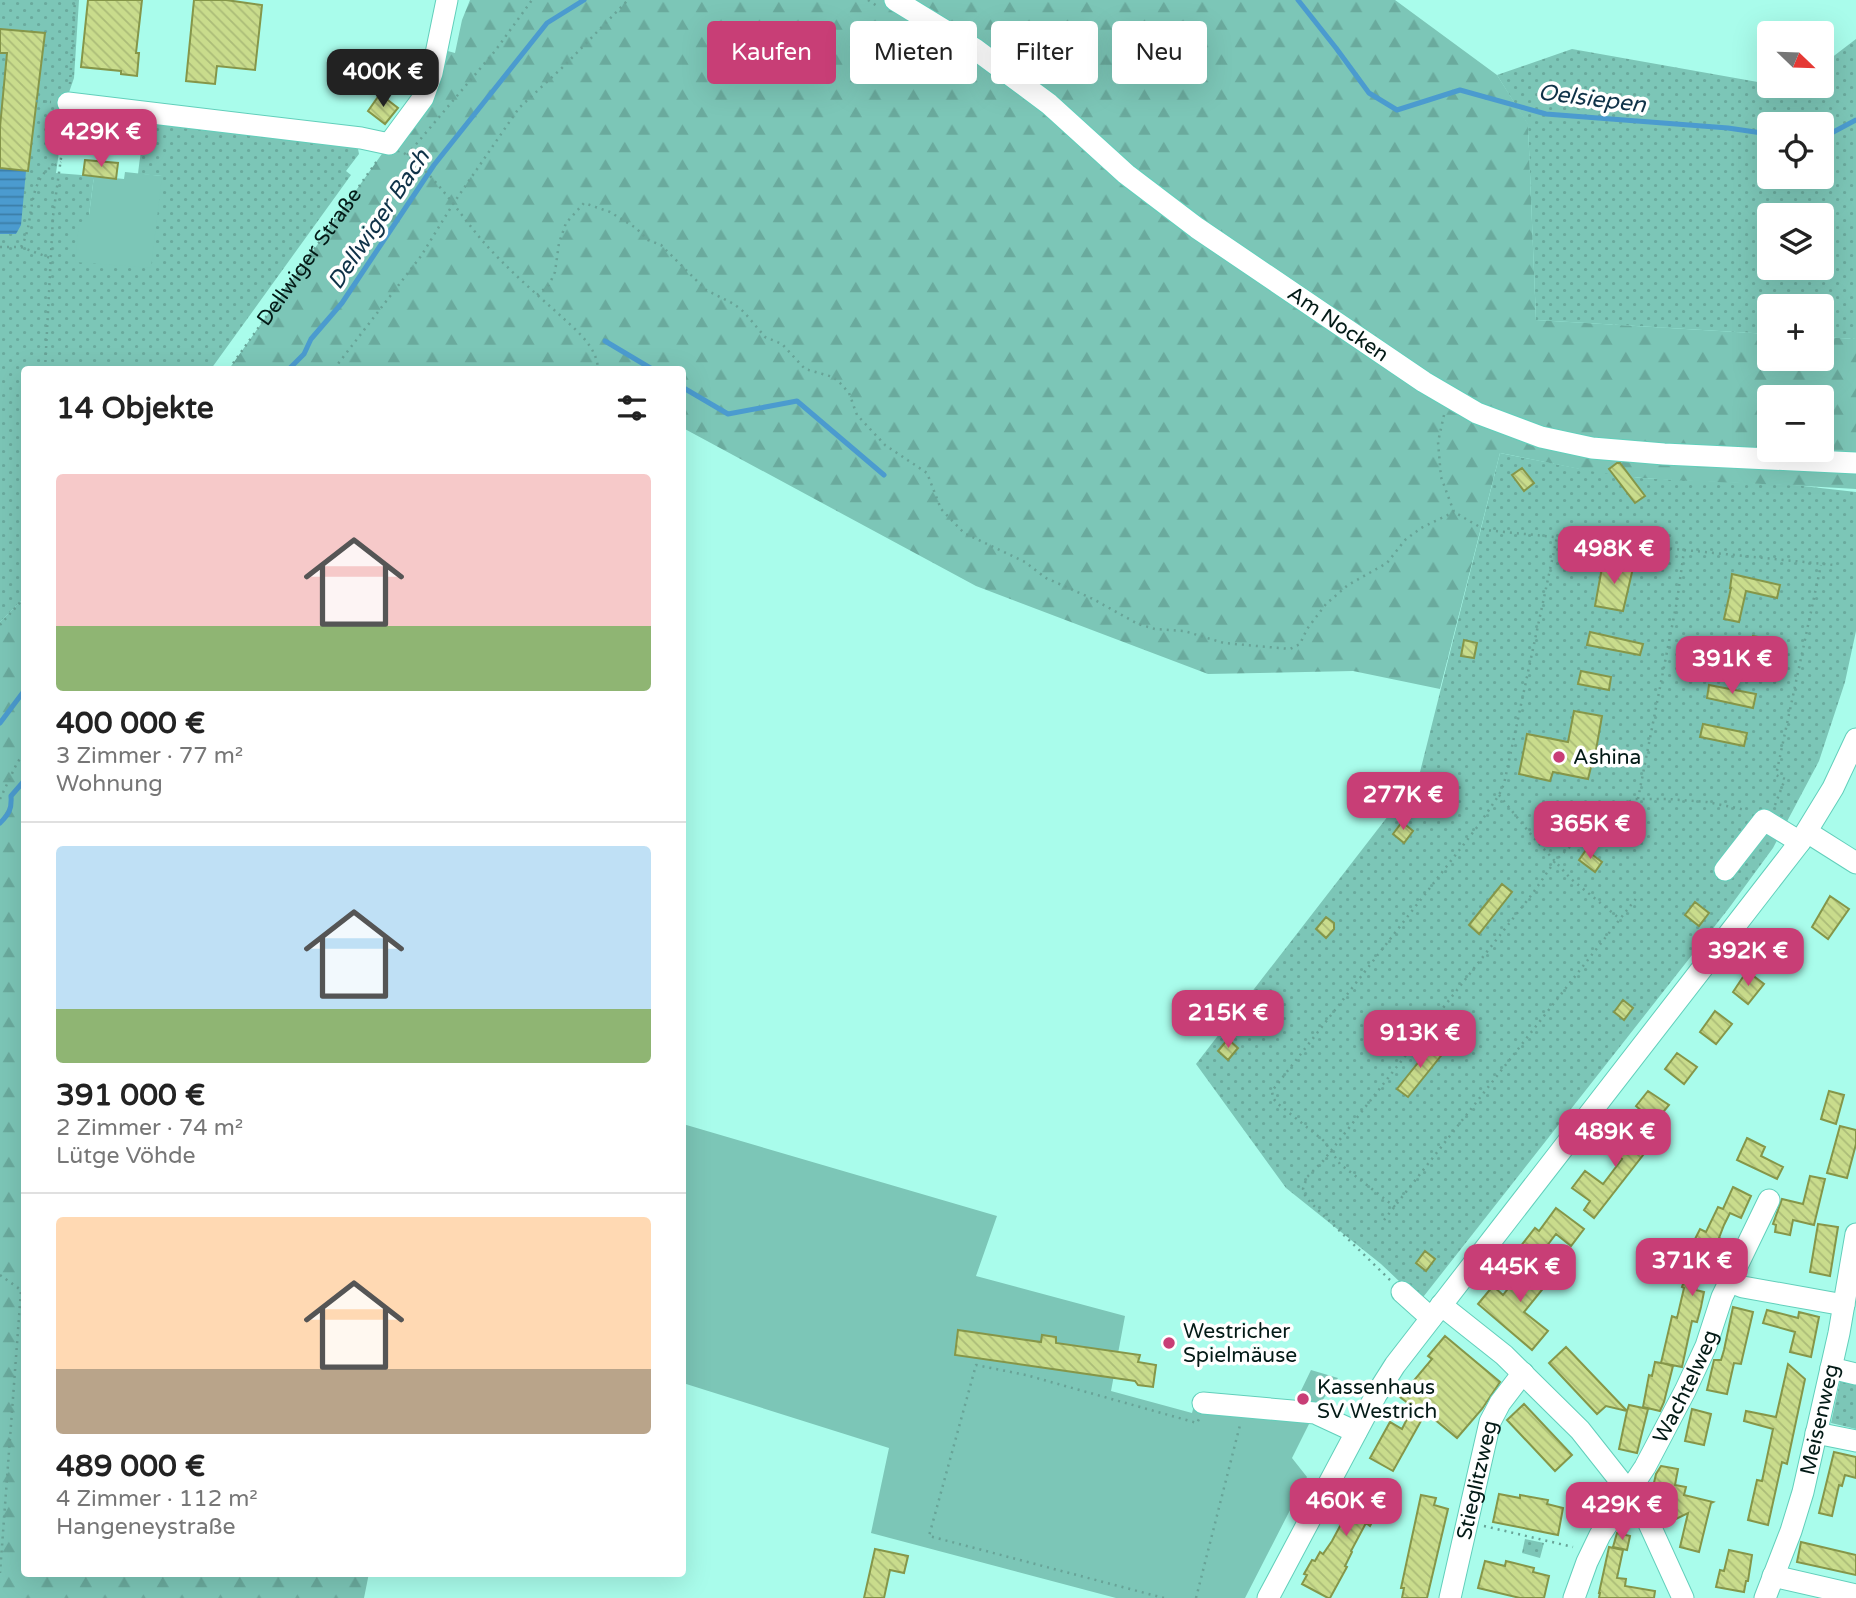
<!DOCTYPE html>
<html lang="de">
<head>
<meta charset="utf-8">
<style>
	:root { --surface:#fff; --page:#f2f2f2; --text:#222; --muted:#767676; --line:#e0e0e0; --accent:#c83e76 }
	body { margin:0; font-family:"Varela Round",sans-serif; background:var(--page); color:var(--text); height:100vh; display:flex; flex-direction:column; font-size:26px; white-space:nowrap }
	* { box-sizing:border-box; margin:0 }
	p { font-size:23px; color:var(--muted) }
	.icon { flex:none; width:38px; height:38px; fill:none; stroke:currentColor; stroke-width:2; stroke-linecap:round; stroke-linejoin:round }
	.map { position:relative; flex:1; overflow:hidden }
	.panel { position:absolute; left:21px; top:366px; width:665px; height:1211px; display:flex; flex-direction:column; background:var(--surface); border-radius:7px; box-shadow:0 7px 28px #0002 }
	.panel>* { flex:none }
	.top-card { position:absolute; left:707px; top:21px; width:665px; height:63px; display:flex; gap:14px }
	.needle { width:46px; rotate:113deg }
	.controls { position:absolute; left:1757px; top:21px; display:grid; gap:14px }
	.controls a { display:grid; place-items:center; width:77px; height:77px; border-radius:7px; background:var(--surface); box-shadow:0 7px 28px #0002; font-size:35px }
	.price { position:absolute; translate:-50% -60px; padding:0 16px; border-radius:14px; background:var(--accent); color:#fff; font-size:23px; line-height:46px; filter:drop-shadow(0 2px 4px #0008) }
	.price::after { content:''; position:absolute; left:50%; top:42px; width:21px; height:16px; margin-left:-10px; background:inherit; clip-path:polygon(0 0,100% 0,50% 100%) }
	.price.active { background:#222; color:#fff }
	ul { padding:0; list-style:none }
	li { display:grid; align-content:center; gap:14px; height:371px; padding:0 35px }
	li+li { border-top:2px solid var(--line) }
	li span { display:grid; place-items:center; height:217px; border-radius:7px; color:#555 }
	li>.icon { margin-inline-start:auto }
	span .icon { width:126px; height:126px; fill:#fffc; stroke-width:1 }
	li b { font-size:30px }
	h2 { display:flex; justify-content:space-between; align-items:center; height:84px; padding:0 35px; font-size:30px }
	.tag { padding:0 24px; border-radius:7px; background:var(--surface); box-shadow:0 7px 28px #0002; font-size:24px; line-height:63px }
	.tag.active { background:var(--accent); color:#fff }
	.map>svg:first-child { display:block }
	.green { fill:url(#green-dots); fill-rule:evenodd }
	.forest { fill:url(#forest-firs); fill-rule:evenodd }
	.pitch { fill:#7cc6b7 }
	.water { fill:url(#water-rules) }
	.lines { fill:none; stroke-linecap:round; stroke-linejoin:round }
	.stream { stroke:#4b9bcf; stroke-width:5 }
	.building { fill:url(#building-back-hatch); stroke:#859649; stroke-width:2 }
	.minor-casing { stroke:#62cfbb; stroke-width:23 }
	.path { stroke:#68a397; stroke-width:2.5; stroke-dasharray:2 5; stroke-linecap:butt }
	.minor { stroke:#fff; stroke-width:21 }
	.poi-dot { fill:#c83e76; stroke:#fff; stroke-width:2.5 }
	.labels { text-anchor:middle; stroke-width:7; stroke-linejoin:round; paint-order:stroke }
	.street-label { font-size:21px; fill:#031a16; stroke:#fff }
	.poi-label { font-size:21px; fill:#031a16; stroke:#fff; text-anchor:start }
	.water-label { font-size:23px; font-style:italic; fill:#0f3248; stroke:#fff }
</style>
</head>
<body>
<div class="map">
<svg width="1856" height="1598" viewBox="0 0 1856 1598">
	<defs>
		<pattern id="green-dots" width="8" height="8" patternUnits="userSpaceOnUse" patternTransform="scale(1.75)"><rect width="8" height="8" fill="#7cc6b7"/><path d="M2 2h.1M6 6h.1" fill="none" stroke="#6aaa9d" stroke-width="1.8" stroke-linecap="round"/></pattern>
		<pattern id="forest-firs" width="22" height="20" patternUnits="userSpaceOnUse" patternTransform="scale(1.75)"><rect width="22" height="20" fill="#7cc6b7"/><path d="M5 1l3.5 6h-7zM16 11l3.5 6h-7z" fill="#6aaa9d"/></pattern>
		<pattern id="water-rules" width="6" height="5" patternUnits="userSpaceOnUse" patternTransform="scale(1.75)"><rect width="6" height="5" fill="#4b9bcf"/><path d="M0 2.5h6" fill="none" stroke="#3c7ea7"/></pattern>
		<pattern id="building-back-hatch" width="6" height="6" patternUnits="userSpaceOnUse" patternTransform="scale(1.75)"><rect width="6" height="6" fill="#c9dc8c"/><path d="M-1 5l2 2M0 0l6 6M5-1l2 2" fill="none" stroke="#abbc78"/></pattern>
	</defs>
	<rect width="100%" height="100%" fill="#a9fceb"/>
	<path class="green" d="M0,0H79L74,78L66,101L56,173L94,176L89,215L162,176L138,174C141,152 141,133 162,122L340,141L358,149L359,154L346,171L351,175L211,369H24V598L0,622V234H16L25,171L0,168Z
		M1856,39V339L1822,337V306H1769V334L1536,320L1528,125L1497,75L1572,49L1769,84V86L1791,88L1793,86H1822V65ZM1769,124H1822V177H1769ZM1769,215H1822V268H1769Z
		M1500,453L1576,468L1640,478L1794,485L1856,492V631L1845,682L1819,761L1773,848L1729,908L1420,1301L1381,1264L1286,1188L1196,1064L1419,776Z
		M1840,1381L1856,1384V1429L1831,1423Z
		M1525,1539L1544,1543L1540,1558L1522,1553Z"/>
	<path class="forest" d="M470,0H1395L1497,75L1528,124L1536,320L1769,334V359H1822V337L1856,339V489C1785,484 1714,483 1642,478C1595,474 1547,462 1500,453L1440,689L1353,671L1208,674L976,586L683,428L682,369H229L389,144L444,50L455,53L462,20ZM1769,397H1822V450H1769Z
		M24,598V1573H369L364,1598H0V622Z"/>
	<path class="pitch" d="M125,172L162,176L151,268L75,262L79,225L89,215L94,176L124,179Z
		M683,1124L997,1216L976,1276L1125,1316L1111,1391L1192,1413L1197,1394L1295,1403L1311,1370L1338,1378L1317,1408L1292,1458L1307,1477L1245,1598H1116L871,1533L889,1448L683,1383Z"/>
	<path class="water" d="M0,168L26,171L21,225L16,234H0Z"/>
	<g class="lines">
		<path class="stream" d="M1298,0L1336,48L1369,93L1397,110L1460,90L1546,114L1728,128L1769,134
			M1822,138L1856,120
			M605,341L652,369
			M289,369L304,354L311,339L342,303L434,165L547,23L584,0
			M682,387L728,414L797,401L884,475
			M0,723L24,691
			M0,823C9,814 12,809 11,796L24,781"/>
	</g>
	<path class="building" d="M88,0H142L136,53H139L137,76L121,74V71L81,67Z
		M194,0H226L262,5L255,70L217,66L215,84L186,81Z
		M0,29L45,33L28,171L0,168V127L7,53H0Z
		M380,94L398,108L385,124L368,111Z
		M85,160L118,163L116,179L83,175Z
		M1617,463H1620L1645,496L1635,503L1609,469Z
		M1522,468L1534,483L1524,491L1512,475Z
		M1603,562L1633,568L1623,611L1595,606Z
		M1732,574L1780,585L1777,598L1746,591L1739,622L1724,619L1731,588H1730Z
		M1590,632L1643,644L1640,655L1587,645Z
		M1753,636L1768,639L1765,653L1750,650Z
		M1464,640L1477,643L1474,658L1461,656Z
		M1719,646L1734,649L1732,662L1716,659Z
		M1581,671L1611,677L1609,690L1578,684Z
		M1709,685L1756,694L1753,708L1707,698Z
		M1574,711L1602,716L1593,767H1591L1588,779L1553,772L1550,781L1519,774L1527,734L1568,742Z
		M1703,724L1747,733L1744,746L1700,737Z
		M1402,822L1413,831L1404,843L1393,834Z
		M1586,850L1602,862L1595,872L1579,860Z
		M1502,884L1512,892L1479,934L1469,925Z
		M1830,896L1849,909L1828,939L1812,927Z
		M1695,902L1709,913L1699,926L1685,915Z
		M1326,917L1334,923V929L1326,938L1316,929Z
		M1781,931L1797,944L1781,964L1766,951Z
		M1747,971L1764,984L1748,1004L1733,992Z
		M1623,1000L1633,1008L1624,1020L1614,1012Z
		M1715,1011L1732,1024L1716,1044L1700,1032Z
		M1228,1039L1238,1048L1228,1060L1218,1051Z
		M1433,1044L1444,1052L1408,1097L1397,1089Z
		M1677,1053L1697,1067L1684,1084L1665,1069Z
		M1648,1091L1669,1105L1655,1122L1636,1106Z
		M1829,1091L1844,1095L1836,1124L1821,1119Z
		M1651,1124L1661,1132L1594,1218L1584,1210L1590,1201L1572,1188L1585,1171L1603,1184L1622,1159L1605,1146L1617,1129L1636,1142Z
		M1840,1126L1856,1130V1144L1847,1178L1827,1173Z
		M1747,1138L1765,1147L1761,1156L1783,1167L1777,1179L1737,1160Z
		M1810,1176L1825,1179L1814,1225L1793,1220L1790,1235L1775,1232L1776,1225L1773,1224L1782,1199L1803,1204Z
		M1733,1187L1751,1196L1741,1218L1730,1213L1724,1225L1719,1238L1729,1243L1718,1265L1706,1260L1696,1290L1704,1292L1701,1307L1697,1322L1692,1321L1682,1367L1662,1363L1673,1366L1664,1402L1660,1411L1643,1407L1649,1375L1652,1376L1655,1362L1661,1363L1672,1316L1677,1318L1684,1288L1682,1287L1693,1254L1689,1251L1700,1229L1706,1232L1718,1207L1723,1209Z
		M1556,1208L1584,1229L1571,1246L1556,1234L1543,1251L1520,1247L1535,1228L1539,1231Z
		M1818,1224L1838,1227L1830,1276L1810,1272Z
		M1425,1251L1435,1259L1426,1271L1416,1263Z
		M1532,1258L1554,1275L1524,1312L1548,1331L1532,1350L1478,1304L1493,1286L1503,1295Z
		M1733,1307L1753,1312L1741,1364L1734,1363L1727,1394L1707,1390L1714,1360H1721L1724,1350Z
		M1767,1310L1798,1318L1799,1312L1819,1317L1811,1357L1790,1352L1795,1332L1763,1323Z
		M958,1330L1041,1342L1042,1335L1056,1337V1343L1140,1355L1138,1362L1156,1365L1153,1387L1138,1385L1135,1381L955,1355Z
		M1445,1336L1500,1382L1482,1409L1457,1438L1433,1418L1435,1408L1430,1415L1426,1412L1393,1471L1370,1458L1390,1422L1402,1429L1413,1407L1400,1397L1432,1359L1428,1356Z
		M1566,1347L1627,1411L1629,1405L1648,1409L1637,1453L1619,1449L1627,1411L1606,1406L1597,1414L1549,1363Z
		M1788,1364L1805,1379L1787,1464L1782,1462L1768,1525L1748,1520L1757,1480L1762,1481L1773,1429L1744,1421L1746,1411L1776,1417Z
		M1524,1404L1572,1455L1555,1471L1507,1420Z
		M1692,1409L1711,1414L1704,1445L1685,1441Z
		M1834,1452L1856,1457V1478L1845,1475L1842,1486L1839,1485L1832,1516L1819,1513Z
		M1661,1466L1678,1469L1675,1485L1686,1487L1684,1495L1713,1502L1711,1503L1699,1552L1680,1547L1688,1513L1674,1520L1663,1499L1651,1496L1656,1474Z
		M1358,1480L1372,1488L1376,1480L1391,1488L1370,1526L1366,1523L1351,1551L1352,1552L1345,1566L1347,1567L1330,1598H1328L1302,1584L1307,1575L1304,1574L1312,1560L1315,1561L1320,1552L1323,1554L1332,1541L1347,1513L1342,1510Z
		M1499,1494L1520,1498V1495L1548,1500L1547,1504L1563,1508L1558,1535L1493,1522Z
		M1421,1495L1436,1498L1434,1505L1448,1509L1427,1598H1402L1404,1588H1401Z
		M1617,1533L1630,1536L1627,1550L1613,1547Z
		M1801,1542L1856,1555V1575L1797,1562Z
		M1609,1547L1623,1550L1617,1578L1626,1579L1625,1586L1655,1591L1654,1598H1599L1600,1593H1599Z
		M875,1549L908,1556L904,1573L890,1570L884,1598H864Z
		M1729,1550L1752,1555L1748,1581H1746L1744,1592L1716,1587L1720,1570L1724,1571Z
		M1485,1561L1505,1566L1506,1561L1534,1568L1533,1572L1549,1576L1544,1598H1520L1478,1588Z"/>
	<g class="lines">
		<defs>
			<g id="minor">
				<path id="s2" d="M895,0L975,49L1049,104L1126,174L1197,228L1424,382L1477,413L1541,437L1592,448L1664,454L1856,463"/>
				<path d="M68,103L361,138L389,144L423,98L432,73L447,0"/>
				<path d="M1807,832L1856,863"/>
				<path d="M1725,870L1764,820L1800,842"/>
				<path d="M1730,1282L1743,1287L1844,1305"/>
				<path d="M1402,1292L1431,1318"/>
				<path d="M1441,1305L1504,1355L1580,1430L1629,1492L1646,1517L1683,1598"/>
				<path d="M1831,1368L1856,1374"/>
				<path d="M1203,1403L1315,1413L1356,1432"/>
				<path d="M1816,1433L1856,1441"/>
				<path d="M1773,1576L1856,1595"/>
				<path d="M1268,1598L1376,1395L1395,1365L1800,842L1833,788L1856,739"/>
				<path id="s3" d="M1450,1598L1490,1422L1500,1403L1523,1373"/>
				<path id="s4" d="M1574,1598L1587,1562L1600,1535L1645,1467L1685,1391L1706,1346L1722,1297L1769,1200"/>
				<path id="s5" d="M1765,1598L1791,1531L1803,1492L1839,1333L1856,1234"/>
			</g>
		</defs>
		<use href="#minor" class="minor-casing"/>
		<g class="path">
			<path d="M868,0L877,6"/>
			<path d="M70,84L75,0"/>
			<path d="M36,101L51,102"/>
			<path d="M404,153C435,175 456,209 480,238C504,266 534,292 562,317C577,331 597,347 598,369"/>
			<path d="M407,155L495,51L532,0"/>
			<path d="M0,247H21L50,258"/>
			<path d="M21,247C34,225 27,191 46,171C50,167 57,164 61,162"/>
			<path d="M537,295L549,285L555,272L559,243L566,223L584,203L610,212L636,228L648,240L661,245L706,290L734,304L744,312L765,337L782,344L805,369L833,377L840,383L849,393L857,415L885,445L927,473L941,509L964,533L1025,562L1046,578L1093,599L1138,624L1155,629L1184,631L1224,643L1290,649L1300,644L1307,629L1326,604L1348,585L1387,563L1405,540L1421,528L1454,512"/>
			<path d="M45,369L53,216L66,122"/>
			<path id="s1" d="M229,369L377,161"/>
			<path d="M334,369L421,256L453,204L519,108L564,66L628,0"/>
			<path d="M1444,415L1438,442L1441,477L1454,512L1485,530L1834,565"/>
			<path d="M0,625L24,598"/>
			<path d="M1499,795L1533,837L1571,879L1620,919"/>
			<path d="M0,799L17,763L24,753"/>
			<path d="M1638,799L1677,601L1684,551"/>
			<path d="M1775,805L1785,779L1776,775L1821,565"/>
			<path d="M1395,1207L1340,1164L1324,1141L1277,1103L1273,1098L1272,1091L1478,826L1499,795L1504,784L1557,537"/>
			<path d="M1384,1220L1638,896"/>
			<path d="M0,1275L21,1290L0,1573"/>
			<path d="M1390,1280L1310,1202L1305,1195L1303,1189L1307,1177L1323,1161L1533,893L1555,861L1581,836L1608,813L1634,799H1668L1707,802L1746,810"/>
			<path d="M1484,1526L1573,1547"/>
			<path d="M1164,1598L929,1536L976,1365L1026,1375L1197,1423L1199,1419"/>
			<path d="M1196,1598L1240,1425"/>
		</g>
		<use href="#minor" class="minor"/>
	</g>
	<g class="poi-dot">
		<circle cx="1559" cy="757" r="7"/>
		<circle cx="1169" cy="1343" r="7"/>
		<circle cx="1303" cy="1399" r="7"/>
	</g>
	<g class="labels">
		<g class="street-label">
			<text dy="7" stroke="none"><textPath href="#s1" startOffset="138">Dellwiger Straße</textPath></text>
			<text dy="7" stroke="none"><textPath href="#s2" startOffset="550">Am Nocken</textPath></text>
			<text dy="7" stroke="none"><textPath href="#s4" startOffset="240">Wachtelweg</textPath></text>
			<text dy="7" stroke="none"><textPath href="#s5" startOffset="187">Meisenweg</textPath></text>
			<text dy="7" stroke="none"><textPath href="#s3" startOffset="121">Stieglitzweg</textPath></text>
		</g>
		<g class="poi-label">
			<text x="1573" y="764">Ashina</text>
			<text x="1183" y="1338">Westricher<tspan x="1183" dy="24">Spielmäuse</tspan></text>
			<text x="1317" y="1394">Kassenhaus<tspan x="1317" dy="24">SV Westrich</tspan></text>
		</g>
		<g class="water-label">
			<text transform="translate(1592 98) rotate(7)" y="8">Oelsiepen</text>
			<text transform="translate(378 219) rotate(-56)" y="8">Dellwiger Bach</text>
		</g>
	</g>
</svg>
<div class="controls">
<a><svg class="needle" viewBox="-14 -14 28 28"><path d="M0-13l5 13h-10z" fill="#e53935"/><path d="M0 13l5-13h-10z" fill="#767676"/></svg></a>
<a><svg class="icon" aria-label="locate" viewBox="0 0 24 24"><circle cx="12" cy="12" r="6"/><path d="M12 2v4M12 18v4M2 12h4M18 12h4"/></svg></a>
<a><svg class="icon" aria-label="layers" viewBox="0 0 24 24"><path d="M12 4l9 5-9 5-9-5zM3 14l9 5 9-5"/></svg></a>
<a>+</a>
<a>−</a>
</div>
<b class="price active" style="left:383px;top:109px">400K €</b>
<b class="price" style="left:101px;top:169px">429K €</b>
<b class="price" style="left:1614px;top:586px">498K €</b>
<b class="price" style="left:1732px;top:696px">391K €</b>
<b class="price" style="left:1403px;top:832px">277K €</b>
<b class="price" style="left:1590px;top:861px">365K €</b>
<b class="price" style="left:1748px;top:988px">392K €</b>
<b class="price" style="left:1228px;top:1050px">215K €</b>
<b class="price" style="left:1420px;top:1070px">913K €</b>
<b class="price" style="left:1615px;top:1169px">489K €</b>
<b class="price" style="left:1692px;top:1298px">371K €</b>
<b class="price" style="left:1520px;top:1304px">445K €</b>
<b class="price" style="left:1346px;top:1538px">460K €</b>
<b class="price" style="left:1622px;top:1542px">429K €</b>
<div class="top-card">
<a class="tag active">Kaufen</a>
<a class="tag">Mieten</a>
<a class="tag">Filter</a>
<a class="tag">Neu</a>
</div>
<section class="panel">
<h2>14 Objekte<svg class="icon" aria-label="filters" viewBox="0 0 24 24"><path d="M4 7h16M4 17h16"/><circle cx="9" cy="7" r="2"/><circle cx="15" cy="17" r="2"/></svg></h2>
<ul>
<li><span style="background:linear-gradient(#f6c9c9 70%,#8fb573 0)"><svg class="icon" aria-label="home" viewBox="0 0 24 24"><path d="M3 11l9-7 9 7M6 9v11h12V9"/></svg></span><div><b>400 000 €</b><p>3 Zimmer · 77 m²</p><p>Wohnung</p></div></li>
<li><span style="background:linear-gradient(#bfe0f5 75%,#8fb573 0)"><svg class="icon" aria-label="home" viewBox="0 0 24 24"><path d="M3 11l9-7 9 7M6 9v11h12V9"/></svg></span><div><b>391 000 €</b><p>2 Zimmer · 74 m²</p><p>Lütge Vöhde</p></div></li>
<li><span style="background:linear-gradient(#ffd9b3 70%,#b9a48a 0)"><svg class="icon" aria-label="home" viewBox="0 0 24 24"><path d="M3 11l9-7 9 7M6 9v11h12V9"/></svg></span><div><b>489 000 €</b><p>4 Zimmer · 112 m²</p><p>Hangeneystraße</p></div></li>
</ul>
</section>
</div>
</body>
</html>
